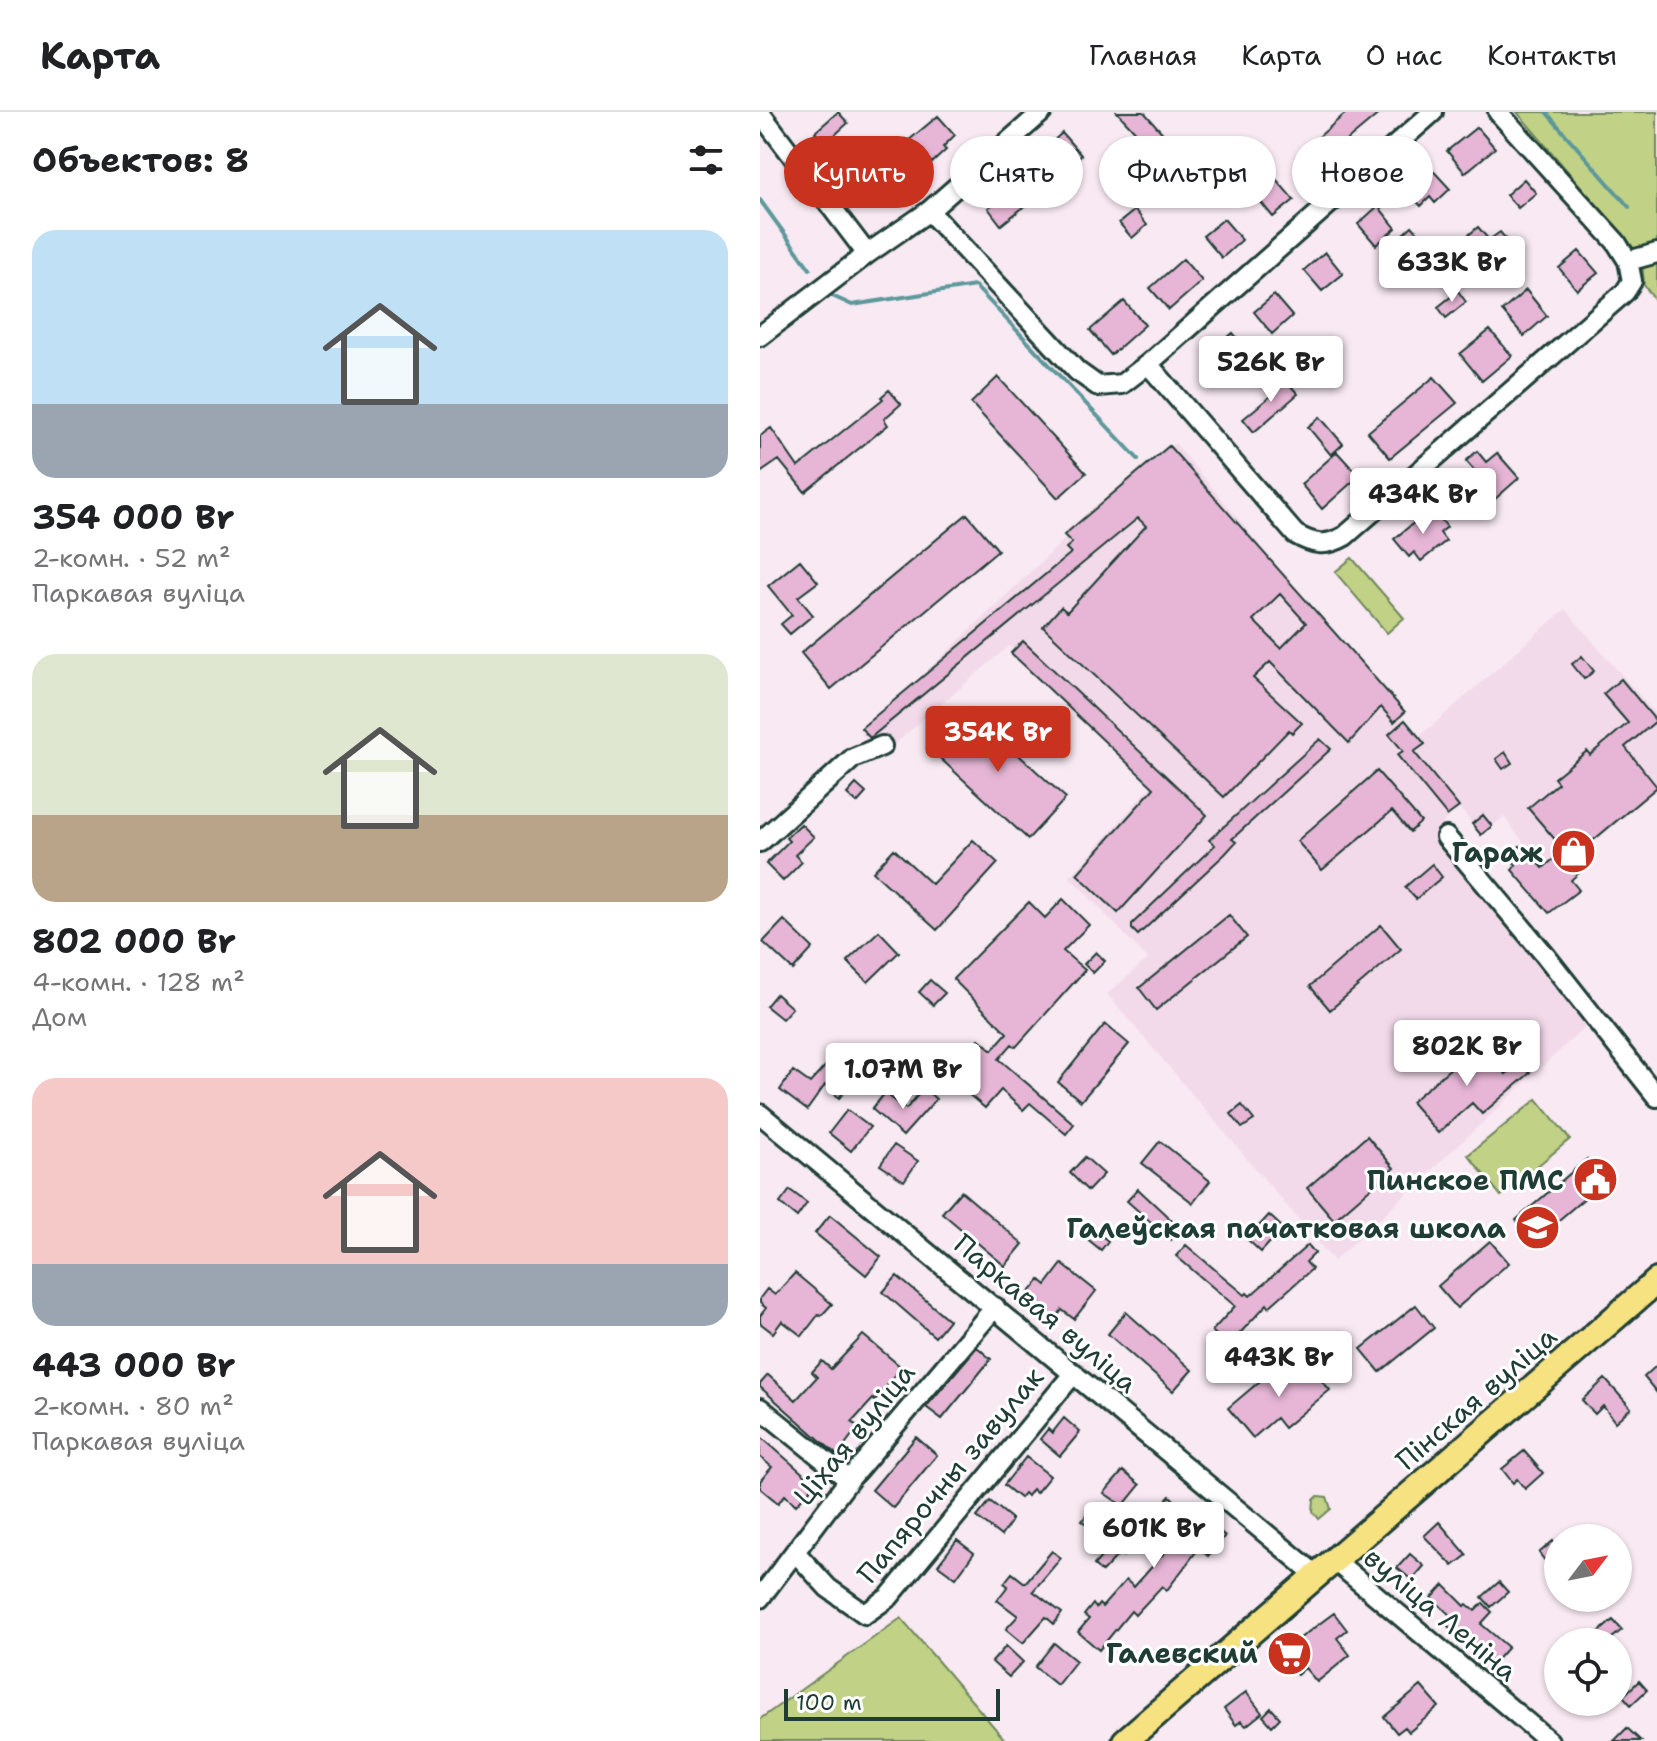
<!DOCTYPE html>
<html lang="ru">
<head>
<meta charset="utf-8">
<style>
	:root { --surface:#fff; --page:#f6f6f6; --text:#202124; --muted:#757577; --line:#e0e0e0; --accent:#c8321e }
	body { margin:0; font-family:"Shantell Sans",sans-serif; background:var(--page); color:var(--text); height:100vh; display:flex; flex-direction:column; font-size:30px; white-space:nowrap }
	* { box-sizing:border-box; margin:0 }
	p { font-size:26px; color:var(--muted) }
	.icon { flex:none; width:44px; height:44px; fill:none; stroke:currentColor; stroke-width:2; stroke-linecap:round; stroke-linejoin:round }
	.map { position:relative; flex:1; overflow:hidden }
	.panel { display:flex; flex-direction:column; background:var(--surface); width:760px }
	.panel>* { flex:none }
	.banner { position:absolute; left:24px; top:24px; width:752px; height:72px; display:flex; gap:16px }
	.needle { width:52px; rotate:58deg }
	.fabs { position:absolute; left:784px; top:1412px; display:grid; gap:16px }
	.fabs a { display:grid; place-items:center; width:88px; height:88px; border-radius:50%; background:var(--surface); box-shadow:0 2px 6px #0004; font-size:40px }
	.scale { position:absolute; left:24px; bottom:20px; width:216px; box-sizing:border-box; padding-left:8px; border:4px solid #1f3d34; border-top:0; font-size:22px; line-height:28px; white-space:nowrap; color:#1f3d34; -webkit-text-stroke:6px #fff; paint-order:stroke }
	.price { position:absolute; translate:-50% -68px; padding:0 18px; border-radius:8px; background:#fff; color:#222; font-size:26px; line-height:52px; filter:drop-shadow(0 2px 4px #0008) }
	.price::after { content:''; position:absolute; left:50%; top:48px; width:24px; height:18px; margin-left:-12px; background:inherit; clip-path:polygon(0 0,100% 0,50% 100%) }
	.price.active { background:var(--accent); color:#fff }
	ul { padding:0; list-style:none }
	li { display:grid; align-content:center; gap:16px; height:424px; padding:0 32px }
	li span { display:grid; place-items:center; height:248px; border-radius:24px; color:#555 }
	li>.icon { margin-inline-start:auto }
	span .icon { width:144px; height:144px; fill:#fffc; stroke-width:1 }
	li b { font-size:34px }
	h2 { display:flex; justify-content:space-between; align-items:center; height:96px; padding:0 32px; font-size:34px }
	.chip { padding:0 28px; border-radius:36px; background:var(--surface); box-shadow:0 2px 6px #0004; font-size:28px; line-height:72px }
	.chip.active { background:var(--accent); color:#fff }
	header { display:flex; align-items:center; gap:48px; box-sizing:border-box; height:112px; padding:0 40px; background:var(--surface); border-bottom:2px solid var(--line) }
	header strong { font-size:38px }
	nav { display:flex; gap:44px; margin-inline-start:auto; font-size:28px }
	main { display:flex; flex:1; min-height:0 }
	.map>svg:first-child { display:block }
	.built { fill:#f3daea }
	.green { fill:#c1d286; stroke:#70885d; stroke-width:2 }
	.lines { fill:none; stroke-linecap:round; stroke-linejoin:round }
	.stream { stroke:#5c989a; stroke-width:4 }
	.building { fill:#e7b6d6; stroke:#1f3d34; stroke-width:2; fill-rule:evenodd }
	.minor-casing { stroke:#1f3d34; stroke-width:24 }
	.major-casing { stroke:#1f3d34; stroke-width:30 }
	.minor { stroke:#fff; stroke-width:18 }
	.major { stroke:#f7e281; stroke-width:24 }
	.labels { text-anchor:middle; stroke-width:6; stroke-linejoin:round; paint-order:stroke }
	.poi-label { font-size:28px; font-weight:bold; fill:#1f3d34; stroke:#fff; text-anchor:end }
	.street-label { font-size:28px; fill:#1f3d34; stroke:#fff }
</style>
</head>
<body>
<header>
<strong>Карта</strong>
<nav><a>Главная</a><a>Карта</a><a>О нас</a><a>Контакты</a></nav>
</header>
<main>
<section class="panel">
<h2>Объектов: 8<svg class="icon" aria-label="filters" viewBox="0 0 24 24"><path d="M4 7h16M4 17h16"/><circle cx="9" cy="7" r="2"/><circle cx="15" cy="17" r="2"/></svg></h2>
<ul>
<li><span style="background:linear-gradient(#bfe0f5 70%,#9aa5b1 0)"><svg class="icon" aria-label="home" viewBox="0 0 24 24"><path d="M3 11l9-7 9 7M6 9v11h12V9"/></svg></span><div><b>354 000 Br</b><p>2-комн. · 52 m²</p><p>Паркавая вуліца</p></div></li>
<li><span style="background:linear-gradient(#dfe7d0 65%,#b9a48a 0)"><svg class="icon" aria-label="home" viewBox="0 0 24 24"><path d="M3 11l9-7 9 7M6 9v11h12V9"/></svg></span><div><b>802 000 Br</b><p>4-комн. · 128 m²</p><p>Дом</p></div></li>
<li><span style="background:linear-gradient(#f6c9c9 75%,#9aa5b1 0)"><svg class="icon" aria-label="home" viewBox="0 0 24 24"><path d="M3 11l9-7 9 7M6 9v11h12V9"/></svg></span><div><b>443 000 Br</b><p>2-комн. · 80 m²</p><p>Паркавая вуліца</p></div></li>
</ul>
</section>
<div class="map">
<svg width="897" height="1629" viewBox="0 0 897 1629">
	<rect width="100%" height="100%" fill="#f8e9f3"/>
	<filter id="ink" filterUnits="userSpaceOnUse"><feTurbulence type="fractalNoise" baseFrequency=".0125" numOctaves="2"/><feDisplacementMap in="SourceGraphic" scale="16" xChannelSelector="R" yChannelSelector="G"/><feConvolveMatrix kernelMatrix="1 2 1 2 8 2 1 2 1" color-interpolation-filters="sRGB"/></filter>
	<g filter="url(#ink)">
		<path class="built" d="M415,331L659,625L805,497L897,604V675L811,747L804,738L783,756L744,705L721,723L699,695L687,704L676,724L827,913L574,1149L347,882L388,847L310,765L393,672L249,534L123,642L101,622L305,427Z"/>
		<path class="green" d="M757,0H897V191L884,173L882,146Z
			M592,446L644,506L627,521L575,460Z
			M777,987L810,1027L741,1084L708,1043Z
			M558,1384L567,1385L571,1397L559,1407L553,1399L554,1388Z
			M141,1506L246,1629H0V1607Z"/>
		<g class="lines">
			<path class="stream" d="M786,0L869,95
				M0,88L50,157
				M70,183L92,193L215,174L378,347"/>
		</g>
		<path class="building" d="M78,0L88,11L65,32L55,20Z
			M357,0H384L406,25L392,38Z
			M587,0H621L585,30L591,37L556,68L536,45Z
			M178,4L195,23L183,35L186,38L172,51L168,47L126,86L106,64Z
			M717,15L735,36L705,61L687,39Z
			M302,21L321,43L301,61L281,40Z
			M666,51L690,77L675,91L670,85L661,94L641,73L648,66L644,62L655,52L659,57Z
			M515,66L534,88L513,105L495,83Z
			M764,67L776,81L758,96L746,83Z
			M262,70L275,86L241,113L228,96Z
			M618,94L636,116L616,133L598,112Z
			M375,98L387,113L372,126L359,111Z
			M464,107L482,128L462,146L443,124Z
			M652,114L670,134L660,142L643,122Z
			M718,115L729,128L740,120L752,134L715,166L700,150L714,138L704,127Z
			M819,139L838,161L817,178L799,156Z
			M565,140L583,162L562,179L544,158Z
			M423,147L442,169L409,198L390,176Z
			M766,178L787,204L764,224L742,199Z
			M698,179L706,190L686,206L678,195Z
			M514,183L532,204L512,222L494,200Z
			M364,189L385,213L351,243L330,218Z
			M730,218L752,244L722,269L700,242Z
			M473,221L491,243L471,260L452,238Z
			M521,263L538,282L494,320L483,307L513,282L508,275Z
			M238,265L326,361L298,386L211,291Z
			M674,265L697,291L630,346L608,320Z
			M129,278L141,292L124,307L128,313L45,380L19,348L0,361V324L11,316L38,355L123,287L121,285Z
			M560,305L583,332L571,343L548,315Z
			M409,334L645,600L634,610L621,595L589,631L510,550L493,566L542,611L532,621L529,618L464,685L283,515L301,495L307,500L386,414L378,406L110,626L101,616L311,441L306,436L312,431L304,423ZM520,482L546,511L521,536L493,508Z
			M717,339L726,350L737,341L759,366L735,387L726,376L721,381L708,365L715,359L706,349Z
			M577,340L599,364L562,397L541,372Z
			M672,396L687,415L680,421L686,429L661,449L654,440L649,445L634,427Z
			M207,402L238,438L71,577L41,541Z
			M40,448L58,470L38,485L53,503L30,522L21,512L32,503L8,474Z
			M263,529L447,703L358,801L317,762L394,676L251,541Z
			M822,544L834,559L824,567L812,552Z
			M861,567L896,609L865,635L897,675L811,747L821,759L811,768L819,778L789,801L752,758L756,753L749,744L760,734L767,742L770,740L783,756L804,738L768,696L798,671L794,666L827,639L830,643L868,611L843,582Z
			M207,596L306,686L268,727L170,637Z
			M645,608L665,632L654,640L699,695L687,704L637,643L643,639L629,622Z
			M560,627L571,637L472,727L476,730L465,742L378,823L372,817V812L455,733L449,728Z
			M745,640L752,651L743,657L736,647Z
			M617,659L661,710L650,720L632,699L562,758L537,729Z
			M96,672L106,681L97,691L87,682Z
			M723,703L732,714L721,723L712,712Z
			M41,712L54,725L35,743L42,750L23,769L6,752L29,729L26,726Z
			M213,728L238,751L177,818L113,760L134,737L172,772Z
			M672,752L682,765L656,787L645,775Z
			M303,787L329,813L303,839L325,858L256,935L252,932L239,947L314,1012L306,1022L270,991L263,998L241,978L225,996L187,964L219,927L232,938L247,921L193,867L269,790L285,806Z
			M469,803L487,825L396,898L379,876Z
			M24,808L53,836L33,858L3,830Z
			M621,813L641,837L570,898L550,874Z
			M119,819L139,840L108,870L87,849Z
			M336,840L345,849L333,861L324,852Z
			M170,868L185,881L173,893L159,880Z
			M16,882L32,896L22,907L6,894Z
			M345,912L369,932L321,989L298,970Z
			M719,932L746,962L760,950L770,961L722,1002L712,991L678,1021L651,990Z
			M79,939L88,947L72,965L86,978L79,986L65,973L47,998L20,978L33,959L50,971Z
			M164,976L176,987L143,1024L112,997L125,981L146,997Z
			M482,993L494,1008L482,1016L471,1002Z
			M87,998L110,1015L91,1039L69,1021Z
			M607,1024L634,1056L574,1108L547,1076Z
			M400,1029L450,1069L433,1091L382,1051Z
			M134,1033L158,1049L144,1069L120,1053Z
			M325,1045L344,1062L328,1079L310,1061Z
			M827,1047L846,1068L774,1129L756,1108Z
			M378,1077L421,1117L411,1128L367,1089Z
			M30,1078L47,1091L37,1105L20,1091Z
			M201,1079L263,1132L245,1154L182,1101Z
			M70,1103L121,1145L106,1163L55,1121Z
			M509,1103L523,1116L501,1140L487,1127Z
			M332,1116L348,1129L341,1138L325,1125Z
			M730,1129L749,1151L697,1196L678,1174Z
			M426,1133L485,1183L487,1181L490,1184L548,1133L555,1141L546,1150L552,1157L509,1195L507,1192L468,1234L452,1219L475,1194L416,1144Z
			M302,1152L336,1179L314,1207L302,1198L293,1210L275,1196L280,1190L269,1181L280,1168L286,1173Z
			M35,1161L72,1192L61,1204L59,1202L42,1224L22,1209L13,1221L0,1211V1204L6,1196L0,1191V1186L7,1177L15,1183Z
			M137,1164L189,1208L175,1225L123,1180Z
			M656,1193L674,1216L620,1260L601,1237Z
			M366,1200L432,1258L413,1279L348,1222Z
			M103,1223L141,1255L115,1289L113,1287L92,1310L98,1315L77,1343L0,1275V1272L8,1263L36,1288L57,1265L52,1260L62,1249L71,1257Z
			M217,1235L231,1247L182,1307L166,1295Z
			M544,1248L570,1278L524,1316L516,1306L493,1326L468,1296L506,1264L514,1273Z
			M897,1253V1281L884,1265Z
			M845,1267L871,1296L855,1310L843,1294L835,1302L822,1288Z
			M304,1306L320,1320L300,1344L280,1327L288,1317L292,1321Z
			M0,1324L55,1372L36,1393L25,1383L18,1391L0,1376V1369L12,1355L0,1345Z
			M156,1325L177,1343L133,1396L112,1378Z
			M764,1339L783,1361L765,1377L757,1367L753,1371L742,1357Z
			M266,1345L290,1364L276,1381L272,1377L267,1384L264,1381L260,1386L244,1373Z
			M363,1359L380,1373L363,1394L344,1381Z
			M410,1384L435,1408L440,1402L465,1424L448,1444L439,1436L407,1478L402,1474L375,1503L371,1499L339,1538L318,1520L329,1507L324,1503L333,1492L336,1496L339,1492L342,1495L366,1468L374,1475L412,1432L387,1408Z
			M230,1389L251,1406V1410L241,1424L217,1405Z
			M331,1397L341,1405L332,1416L322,1409Z
			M679,1410L707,1443L693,1454L664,1424Z
			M358,1421L372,1434L363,1444L360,1441L342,1460L334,1453L351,1434L349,1432Z
			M197,1428L214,1441L196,1466L178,1453Z
			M793,1429L798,1435V1440L786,1450L779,1441Z
			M292,1439L301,1446L273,1479L302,1501L294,1512L286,1505L263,1531L246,1517L258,1504L237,1488L248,1474L244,1471L252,1461L265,1471Z
			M650,1442L664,1454L652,1468L637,1456Z
			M739,1470L748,1480L731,1495L722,1485Z
			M684,1473L705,1494L707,1492L715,1499L723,1491L732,1500L721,1512L748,1535L733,1552L704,1528L703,1529L686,1512L693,1506L672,1486Z
			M574,1501L587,1518L577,1526L590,1543L557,1570L545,1556L537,1563L520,1541Z
			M853,1508L862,1518L847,1530L839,1520Z
			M294,1531L316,1549L297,1573L275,1555Z
			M246,1534L263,1550L249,1565L232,1550Z
			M879,1569L887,1578L871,1593L863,1584Z
			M661,1574L679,1595L649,1620L645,1615L637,1621L624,1605Z
			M486,1580L502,1601L486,1614L481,1609L476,1613L464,1597Z
			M511,1596L520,1606L512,1614L503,1604Z
			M867,1616L881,1629H854Z"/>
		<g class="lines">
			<defs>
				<path id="minor" d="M0,1L107,142
					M169,99L317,259L338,274L362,272L388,252L535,422C554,433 566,435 585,424L865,180L872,169L868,149L856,130L738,0
					M868,149L897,141
					M0,224L107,142L169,99L282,0
					M388,252L673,0
					M686,725L785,843L897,985
					M0,730L93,646L122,634
					M0,1002L556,1463
					M0,1296L89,1368
					M36,1441L68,1476L105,1502L129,1485L314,1261
					M574,1448L789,1629
					M0,1486L89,1368L235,1195"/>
				<path id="major" d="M365,1629L897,1169"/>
			</defs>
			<use href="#minor" class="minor-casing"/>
			<use href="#major" class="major-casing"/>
			<use href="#minor" class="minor"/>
			<use href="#major" class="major"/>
		</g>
	</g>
	<defs>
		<symbol id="shop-disc" viewBox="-11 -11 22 22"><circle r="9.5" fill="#c8321e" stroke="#fff"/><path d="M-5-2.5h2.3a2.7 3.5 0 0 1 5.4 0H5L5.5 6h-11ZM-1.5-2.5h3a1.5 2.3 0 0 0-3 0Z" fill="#fff"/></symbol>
		<symbol id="civic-disc" viewBox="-11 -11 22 22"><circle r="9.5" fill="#c8321e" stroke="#fff"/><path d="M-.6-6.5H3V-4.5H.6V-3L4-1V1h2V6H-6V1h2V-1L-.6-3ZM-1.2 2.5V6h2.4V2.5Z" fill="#fff"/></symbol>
		<symbol id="school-disc" viewBox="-11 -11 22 22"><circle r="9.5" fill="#c8321e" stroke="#fff"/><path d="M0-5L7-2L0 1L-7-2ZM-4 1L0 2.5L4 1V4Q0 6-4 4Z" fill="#fff"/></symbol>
		<symbol id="supermarket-disc" viewBox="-11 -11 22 22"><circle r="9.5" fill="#c8321e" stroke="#fff"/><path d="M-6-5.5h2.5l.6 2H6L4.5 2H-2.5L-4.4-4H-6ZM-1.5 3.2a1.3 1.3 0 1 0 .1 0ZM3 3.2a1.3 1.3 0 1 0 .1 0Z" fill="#fff"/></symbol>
	</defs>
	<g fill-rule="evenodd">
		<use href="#shop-disc" x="788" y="714" width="51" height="51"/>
		<use href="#civic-disc" x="810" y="1042" width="51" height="51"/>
		<use href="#school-disc" x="752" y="1090" width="51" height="51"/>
		<use href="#supermarket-disc" x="504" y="1516" width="51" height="51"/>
	</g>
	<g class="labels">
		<g class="poi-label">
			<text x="783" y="750">Гараж</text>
			<text x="804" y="1078">Пинское ПМС</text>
			<text x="746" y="1126">Галеўская пачатковая школа</text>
			<text x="498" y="1551">Галевский</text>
		</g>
		<g class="street-label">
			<text transform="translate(286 1201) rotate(40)" y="10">Паркавая вуліца</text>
			<text transform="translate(716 1286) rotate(-41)" y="10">Пінская вуліца</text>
			<text transform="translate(94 1322) rotate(-51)" y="10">Ціхая вуліца</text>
			<text transform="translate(190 1363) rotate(-50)" y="10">Папярочны завулак</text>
			<text transform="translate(681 1502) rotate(40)" y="10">вуліца Леніна</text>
		</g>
	</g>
</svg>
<div class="fabs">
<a><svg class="needle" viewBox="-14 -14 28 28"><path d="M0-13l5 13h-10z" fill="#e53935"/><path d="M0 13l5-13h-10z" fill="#757577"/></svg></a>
<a><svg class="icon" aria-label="locate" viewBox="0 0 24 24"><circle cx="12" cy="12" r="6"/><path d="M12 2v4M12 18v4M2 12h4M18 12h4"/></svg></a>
</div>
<div class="scale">100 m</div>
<b class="price" style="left:692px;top:192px">633K Br</b>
<b class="price" style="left:511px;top:292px">526K Br</b>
<b class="price" style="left:663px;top:424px">434K Br</b>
<b class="price active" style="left:238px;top:662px">354K Br</b>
<b class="price" style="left:707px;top:976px">802K Br</b>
<b class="price" style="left:143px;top:999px">1.07M Br</b>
<b class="price" style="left:519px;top:1287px">443K Br</b>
<b class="price" style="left:394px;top:1458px">601K Br</b>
<div class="banner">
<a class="chip active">Купить</a>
<a class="chip">Снять</a>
<a class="chip">Фильтры</a>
<a class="chip">Новое</a>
</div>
</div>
</main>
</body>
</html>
